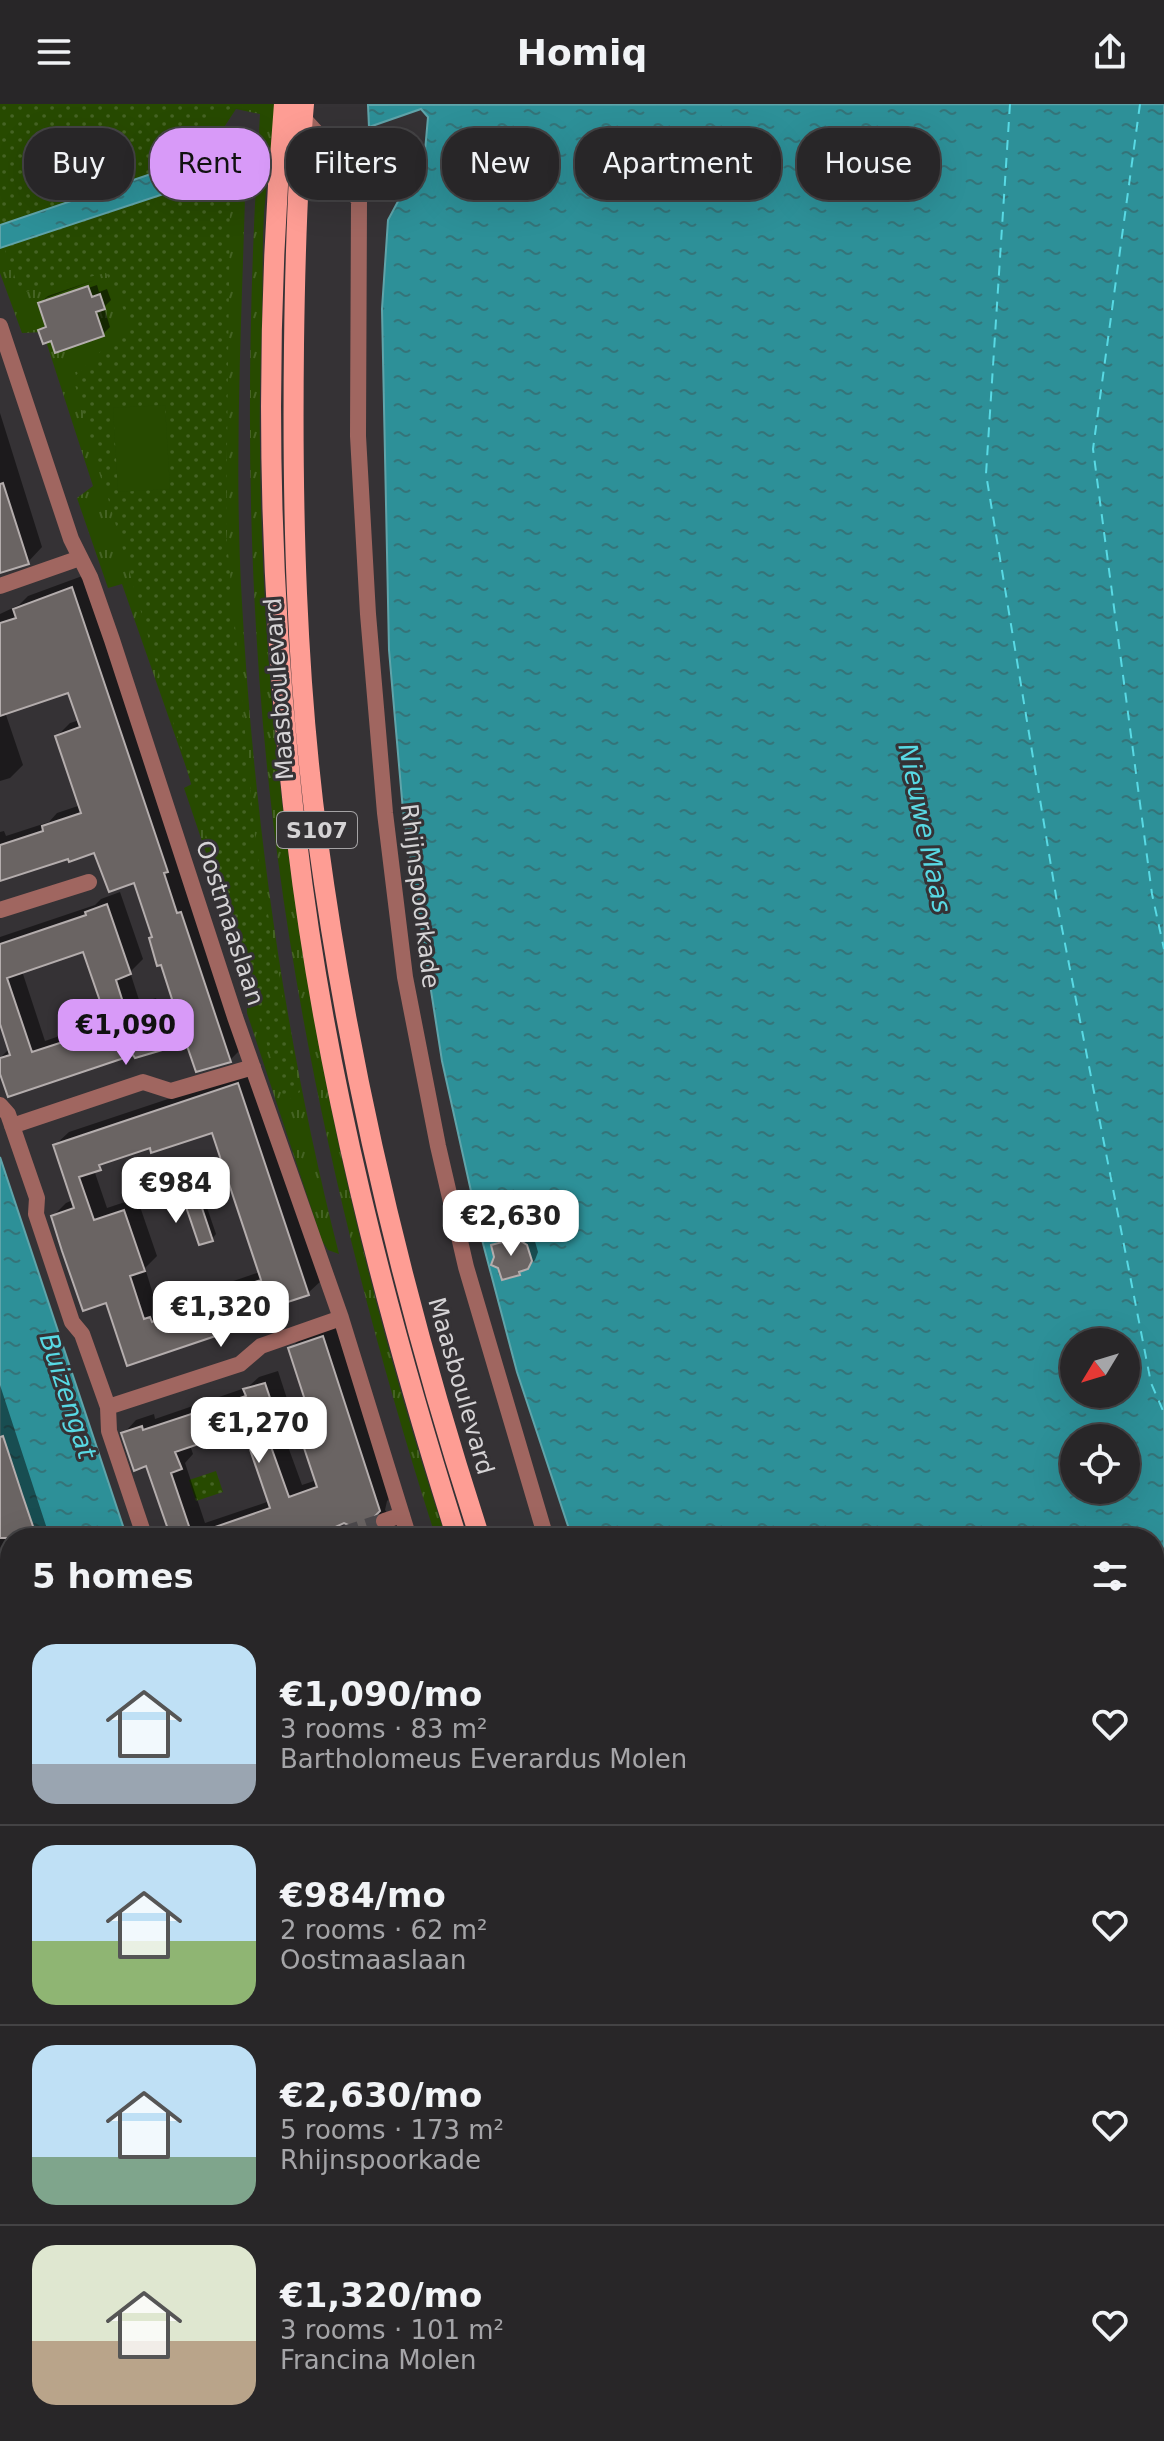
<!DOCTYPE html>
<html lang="en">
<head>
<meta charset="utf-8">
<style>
	:root { --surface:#282628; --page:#343234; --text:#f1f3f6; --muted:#a5a5a8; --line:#444345; --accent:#d89af8 }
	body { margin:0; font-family:"DejaVu Sans",sans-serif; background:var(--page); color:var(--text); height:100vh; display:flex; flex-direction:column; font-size:30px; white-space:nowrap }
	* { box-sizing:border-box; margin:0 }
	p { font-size:26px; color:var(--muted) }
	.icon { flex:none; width:44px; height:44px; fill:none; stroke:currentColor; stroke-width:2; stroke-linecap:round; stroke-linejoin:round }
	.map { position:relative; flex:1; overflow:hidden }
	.sheet { position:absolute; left:0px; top:1424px; width:1164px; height:914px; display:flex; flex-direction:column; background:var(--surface); border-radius:32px 32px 0 0; box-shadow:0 8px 32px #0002,0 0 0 2px var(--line) }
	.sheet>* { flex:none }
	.banner { position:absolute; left:24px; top:24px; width:1116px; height:72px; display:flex; gap:16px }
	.needle { width:52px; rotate:232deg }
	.tools { position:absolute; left:1060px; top:1224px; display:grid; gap:16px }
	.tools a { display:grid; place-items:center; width:80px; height:80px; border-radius:50%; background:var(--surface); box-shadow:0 8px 32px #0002,0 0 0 2px var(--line); font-size:40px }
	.price { position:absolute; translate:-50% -68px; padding:0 18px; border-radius:16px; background:#fff; color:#222; font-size:26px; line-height:52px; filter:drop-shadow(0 2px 4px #0008) }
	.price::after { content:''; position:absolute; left:50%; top:48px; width:24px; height:18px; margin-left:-12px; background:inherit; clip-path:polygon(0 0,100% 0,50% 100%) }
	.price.selected { background:var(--accent); color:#111 }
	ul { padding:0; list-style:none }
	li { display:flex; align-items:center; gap:24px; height:200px; padding:0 32px }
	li+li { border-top:2px solid var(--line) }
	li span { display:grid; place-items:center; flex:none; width:224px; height:160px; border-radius:24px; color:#555 }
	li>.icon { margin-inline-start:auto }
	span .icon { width:96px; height:96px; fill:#fffc; stroke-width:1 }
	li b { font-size:34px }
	h2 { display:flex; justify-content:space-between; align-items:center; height:96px; padding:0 32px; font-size:34px }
	.chip { padding:0 28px; border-radius:32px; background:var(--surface); box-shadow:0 8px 32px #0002,0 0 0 2px var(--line); font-size:28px; line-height:72px }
	.chip.selected { background:var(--accent); color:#111 }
	header { display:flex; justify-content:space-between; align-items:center; height:104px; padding:0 32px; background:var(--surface); font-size:36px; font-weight:600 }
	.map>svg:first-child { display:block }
	.grass { fill:url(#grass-tufts) }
	.park { fill:url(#park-dots) }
	.garden { fill:#274a00 }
	.water { fill:url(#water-ripples); stroke:#5fa4aa; stroke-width:2; fill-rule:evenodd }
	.shadow { fill:#0007; fill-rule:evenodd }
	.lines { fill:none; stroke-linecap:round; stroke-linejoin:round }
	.ferry { stroke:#58d9e4; stroke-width:2; stroke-dasharray:10 8; stroke-linecap:butt }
	.building { fill:#6a6463; stroke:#b4adad; stroke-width:2; fill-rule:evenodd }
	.street-tunnel { stroke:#4d4a4d; stroke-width:16; stroke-dasharray:16 8; stroke-linecap:butt }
	.street { stroke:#a06660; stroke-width:16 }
	.secondary { stroke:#dd8077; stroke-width:16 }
	.primary { stroke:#fe9d94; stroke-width:20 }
	.tram { stroke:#8f8d8f; stroke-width:2 }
	.labels { text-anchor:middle; stroke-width:6; stroke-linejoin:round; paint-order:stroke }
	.shield { fill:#353235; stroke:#a5a3a5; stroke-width:2 }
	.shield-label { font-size:22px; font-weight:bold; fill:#d5d3d5 }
	.street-label { font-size:24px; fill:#d5d3d5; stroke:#353235 }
	.water-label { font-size:26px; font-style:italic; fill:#58d9e4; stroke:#353235 }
</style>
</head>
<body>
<header><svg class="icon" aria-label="menu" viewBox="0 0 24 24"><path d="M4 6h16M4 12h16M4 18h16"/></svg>Homiq<svg class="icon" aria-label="share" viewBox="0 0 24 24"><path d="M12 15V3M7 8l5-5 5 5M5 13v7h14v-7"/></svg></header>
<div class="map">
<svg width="1164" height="2337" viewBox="0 0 1164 2337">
	<defs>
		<pattern id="grass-tufts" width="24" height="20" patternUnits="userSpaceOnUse" patternTransform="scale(2)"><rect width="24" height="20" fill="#274a00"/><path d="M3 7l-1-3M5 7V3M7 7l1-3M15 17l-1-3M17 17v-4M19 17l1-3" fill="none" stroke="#456324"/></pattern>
		<pattern id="park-dots" width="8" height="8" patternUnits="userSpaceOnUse" patternTransform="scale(2)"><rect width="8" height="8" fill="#274a00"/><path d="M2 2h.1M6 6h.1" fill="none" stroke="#456324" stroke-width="1.8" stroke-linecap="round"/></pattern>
		<pattern id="water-ripples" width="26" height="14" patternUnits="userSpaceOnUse" patternTransform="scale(2)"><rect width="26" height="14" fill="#2d9098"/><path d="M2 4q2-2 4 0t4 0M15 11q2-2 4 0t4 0" fill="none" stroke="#347479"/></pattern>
	</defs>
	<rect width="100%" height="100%" fill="#353235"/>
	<path class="grass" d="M0,0H275C272,36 267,73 264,109C262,143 263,178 262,212C261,255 259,299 260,343C263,715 330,1082 446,1434H436C365,1213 309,987 278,756C245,510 244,258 260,10L236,5L211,43L210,50L0,121Z
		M218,72L225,85L245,94C241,229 234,364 242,499C254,718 285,938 339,1150L328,1146L322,1137L247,909V870L184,684L192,680L122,480L108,484L77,394L93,382L43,228L22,229L0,169V144Z"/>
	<path class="park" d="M0,0H251L220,8L201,29L219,91L230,98L226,427L256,743L300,988L284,999L73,274L130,219L106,169L21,189L0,133Z
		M216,1367L223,1388L196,1397L189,1376Z"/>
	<path class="garden" d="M165,301L170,385L118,388L113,304Z"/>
	<path class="water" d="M1164,0V2337H949L944,2328H1154V1434H572L517,1268L481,1132L442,957L403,707L389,546L382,205L388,116L425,47L428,13L421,5L369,23L368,1ZM1074,1238H1126V1290H1074ZM1074,1334H1126V1386H1074Z
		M210,50L218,72L0,144V121Z
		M0,1053L127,1434H32L0,1334Z
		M314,2328H448L451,2337H317Z"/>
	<path class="shadow" d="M95,176L46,194V198L97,181L99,188L107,185L111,196L104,203L110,223L103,230L40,226L47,219L40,199L48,192Z
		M0,309L42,443L28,458L0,467Z
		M85,471L243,943L230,956L188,936L134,948L0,964V954L10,944L0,913V833L95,801L101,795L120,788L143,855L130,868L140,899L156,894L165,921L181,916L136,776L95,746L69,752L0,775V728L4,727L6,732L49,718L57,709L81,701L57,632L70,619L80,616L70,586L5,608L23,661L10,674L0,677V510L19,501L28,492ZM84,846L109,915L45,937L22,867Z
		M252,967L322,1176L308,1189L261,1206L247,1220L128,1260L107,1197L53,1112L66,1099L73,1096L55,1041L69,1028ZM213,1026L260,1168L216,1183L208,1191L165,1206L164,1201L157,1203L145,1164L157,1152L137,1094L107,1104L94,1066L108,1056L151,1042Z
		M201,1086L216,1130L212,1135L185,1094Z
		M517,1130V1132L527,1130L534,1134L538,1148L535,1156L519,1169L497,1153L493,1142L501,1135Z
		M336,1220L392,1392L387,1397L385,1406L390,1413L400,1415L406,1434H356L354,1422L344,1417L271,1434H163L170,1426L148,1360L124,1329L136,1316L154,1310L155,1315L248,1283L259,1273L278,1267L290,1304L278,1315L302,1381L317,1376L306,1341L318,1329L290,1245L303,1232ZM244,1322L270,1397L205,1419L185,1359L193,1350L190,1341Z
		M0,1281L50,1434H10V1750L0,1753Z
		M10,1790V1905L0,1875V1794Z
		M0,1934L10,1956V2109L0,2112Z
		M68,2328H262L265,2337H71Z
		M578,2328H660L670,2337H588Z
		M874,2328H921L926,2337H868Z"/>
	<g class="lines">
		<path class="ferry" d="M1010,0L986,370L1058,804L1151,1279L1164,1309
			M1140,0L1093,345L1152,790L1164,845"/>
	</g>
	<path class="building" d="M88,182L92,193L100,190L105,205L96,208L104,232L55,249L51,237L43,240L38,226L46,223L38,199Z
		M3,379L29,460L0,469V380Z
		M72,483L168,768L164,769L177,809L181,808L231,958L196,968L186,939L135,954L133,951L8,993L0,970V954L10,951L0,920V840L86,811L85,808L107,800L131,870L116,876L127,911L143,906L152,933L178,925L177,921L180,920L161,861L157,862L149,834L152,833L134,779L109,788L94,749L69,758L68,755L0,777V741L43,727L42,722L81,709L55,632L80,623L68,589L0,612V519L16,514L13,505ZM83,848L109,923L32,948L7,874Z
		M238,979L309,1191L245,1212L248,1221L127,1262L106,1199L83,1207L62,1147L51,1112L74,1104L53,1041ZM212,1029L261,1176L201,1196L202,1201L152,1218L150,1213L144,1215L130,1172L145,1167L124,1106L94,1116L79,1073L101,1066L99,1061L150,1044L151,1049Z
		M197,1089L213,1137L199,1141L183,1094Z
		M510,1136V1138L519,1136L527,1141L532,1157L528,1165L519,1168L520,1171L502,1176L498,1164L491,1161L494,1153L491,1141Z
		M323,1232L380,1407L373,1414L374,1421L381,1428L387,1427L389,1434H354L353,1423L344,1419L331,1425L327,1434H171L146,1362L134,1367L121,1329L142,1322L143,1326L246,1292L243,1285L265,1279L278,1318L264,1323L289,1393L317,1383L303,1341L318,1336L288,1244ZM243,1325L270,1404L192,1431L171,1369L182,1365L175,1348Z
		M3,1332L22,1390L37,1434H0V1333Z"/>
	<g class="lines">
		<path class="street-tunnel" d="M344,1430L384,1417"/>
		<path class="street" d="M303,14L325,38L359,97L358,332L368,510L385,709L405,873L438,1042L466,1163L546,1434
			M0,222L71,435L90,473L112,536L235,913L341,1214L409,1434
			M0,482L80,454
			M0,806L89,778
			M0,1001L8,1010L37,1094L36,1110L72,1218L82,1230L108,1303L109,1327L145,1434
			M12,1022L143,978L171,987L253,963
			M108,1303L240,1260L261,1242L341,1214
			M384,1417L402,1411
			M338,1434L344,1430
			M0,1779L10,1776
			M0,1928L10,1958
			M281,2328L284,2337
			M508,2328L511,2337
			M547,2328L557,2337
			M844,2328L847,2337
			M930,2328L934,2337"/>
		<path class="secondary" d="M0,2155L10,2188
			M0,2261L10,2290
			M23,2328L26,2337
			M47,2328L49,2337"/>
		<path class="primary" d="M284,0C263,244 268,493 297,737C325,974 385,1207 457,1434
			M304,0C297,80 295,161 294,241C292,406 296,573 318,737C350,974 406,1207 480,1434
			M744,2328L747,2337
			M777,2328L780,2337"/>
		<path class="tram" d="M0,2232L10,2261
			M0,2268L10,2299
			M19,2328L22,2337"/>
	</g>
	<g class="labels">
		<rect class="shield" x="277" y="708" width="80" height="36" rx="6"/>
		<g class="shield-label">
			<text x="317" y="734">S107</text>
		</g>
		<g class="street-label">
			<text transform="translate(279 585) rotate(-94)" y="8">Maasboulevard</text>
			<text transform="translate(420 792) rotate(83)" y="8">Rhijnspoorkade</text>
			<text transform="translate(230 819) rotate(72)" y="8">Oostmaaslaan</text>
			<text transform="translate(461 1282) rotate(74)" y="8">Maasboulevard</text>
		</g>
		<g class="water-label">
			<text transform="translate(925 724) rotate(78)" y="9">Nieuwe Maas</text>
			<text transform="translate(68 1292) rotate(72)" y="9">Buizengat</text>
		</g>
	</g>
</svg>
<div class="tools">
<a><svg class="needle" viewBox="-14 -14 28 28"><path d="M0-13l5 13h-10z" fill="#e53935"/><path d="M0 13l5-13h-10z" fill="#a5a5a8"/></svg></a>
<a><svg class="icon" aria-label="locate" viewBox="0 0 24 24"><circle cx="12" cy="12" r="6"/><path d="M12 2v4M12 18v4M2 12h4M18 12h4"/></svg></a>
</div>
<b class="price selected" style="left:126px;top:963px">€1,090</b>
<b class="price" style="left:176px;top:1121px">€984</b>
<b class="price" style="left:511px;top:1154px">€2,630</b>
<b class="price" style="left:221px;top:1245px">€1,320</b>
<b class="price" style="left:259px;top:1361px">€1,270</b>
<div class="banner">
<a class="chip">Buy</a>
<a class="chip selected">Rent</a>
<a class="chip">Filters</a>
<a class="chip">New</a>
<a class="chip">Apartment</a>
<a class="chip">House</a>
</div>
<section class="sheet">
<h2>5 homes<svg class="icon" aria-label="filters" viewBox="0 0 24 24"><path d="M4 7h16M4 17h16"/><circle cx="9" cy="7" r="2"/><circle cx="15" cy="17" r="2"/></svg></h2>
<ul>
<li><span style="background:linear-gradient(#bfe0f5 75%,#9aa5b1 0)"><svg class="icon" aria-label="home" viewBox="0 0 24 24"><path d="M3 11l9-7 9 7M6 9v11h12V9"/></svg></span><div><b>€1,090/mo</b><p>3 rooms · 83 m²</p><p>Bartholomeus Everardus Molen</p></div><svg class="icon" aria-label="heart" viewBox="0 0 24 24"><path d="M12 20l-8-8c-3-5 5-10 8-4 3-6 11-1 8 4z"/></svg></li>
<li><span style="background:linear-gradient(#bfe0f5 60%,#8fb573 0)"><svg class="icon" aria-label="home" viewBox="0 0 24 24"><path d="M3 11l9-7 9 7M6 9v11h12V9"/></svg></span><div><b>€984/mo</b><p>2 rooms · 62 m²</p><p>Oostmaaslaan</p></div><svg class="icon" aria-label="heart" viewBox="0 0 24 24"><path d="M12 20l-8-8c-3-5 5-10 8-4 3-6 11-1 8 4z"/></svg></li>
<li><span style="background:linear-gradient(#bfe0f5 70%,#7fa58c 0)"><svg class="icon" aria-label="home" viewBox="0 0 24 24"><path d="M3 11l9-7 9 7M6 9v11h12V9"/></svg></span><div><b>€2,630/mo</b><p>5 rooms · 173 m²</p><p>Rhijnspoorkade</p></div><svg class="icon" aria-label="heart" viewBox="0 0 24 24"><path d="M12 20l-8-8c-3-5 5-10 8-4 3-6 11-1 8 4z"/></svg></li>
<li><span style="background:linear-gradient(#dfe7d0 60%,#b9a48a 0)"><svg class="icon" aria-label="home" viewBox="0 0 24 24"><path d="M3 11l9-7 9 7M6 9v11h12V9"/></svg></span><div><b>€1,320/mo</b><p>3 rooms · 101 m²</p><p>Francina Molen</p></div><svg class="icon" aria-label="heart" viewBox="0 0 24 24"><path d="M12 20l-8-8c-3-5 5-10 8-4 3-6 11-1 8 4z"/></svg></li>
</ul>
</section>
</div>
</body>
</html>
